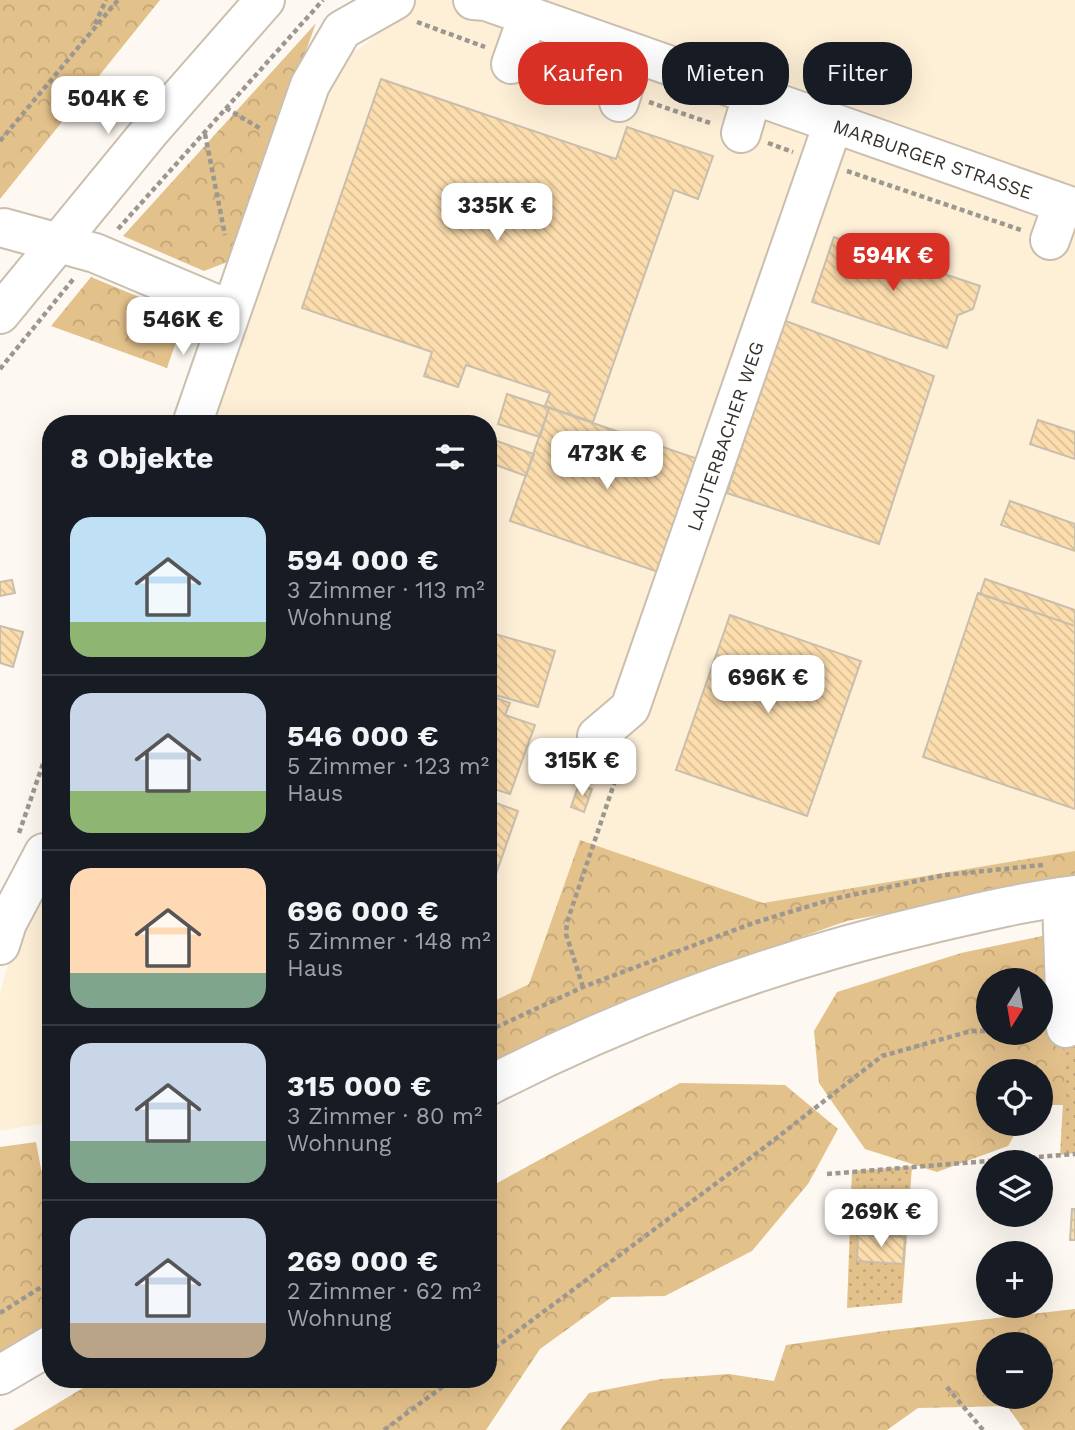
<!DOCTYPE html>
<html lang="de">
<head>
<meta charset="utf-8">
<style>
	:root { --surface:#171b24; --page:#20242c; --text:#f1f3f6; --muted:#9ea1a6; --line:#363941; --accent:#d93025 }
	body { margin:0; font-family:"Work Sans",sans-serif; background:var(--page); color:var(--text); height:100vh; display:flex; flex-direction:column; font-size:26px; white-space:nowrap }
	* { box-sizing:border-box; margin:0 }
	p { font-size:23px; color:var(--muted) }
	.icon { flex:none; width:38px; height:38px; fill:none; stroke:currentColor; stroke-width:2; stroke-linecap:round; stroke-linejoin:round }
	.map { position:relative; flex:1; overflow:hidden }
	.sheet { position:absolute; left:42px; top:415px; width:455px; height:973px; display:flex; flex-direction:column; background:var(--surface); border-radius:28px; box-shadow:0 7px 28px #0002 }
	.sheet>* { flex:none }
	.banner { position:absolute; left:518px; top:42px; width:452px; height:63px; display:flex; gap:14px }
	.needle { width:46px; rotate:191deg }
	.buttons { position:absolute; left:976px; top:968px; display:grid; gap:14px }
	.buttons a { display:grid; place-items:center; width:77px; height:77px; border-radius:50%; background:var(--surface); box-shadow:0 7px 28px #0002; font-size:35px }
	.price { position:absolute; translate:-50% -60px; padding:0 16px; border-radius:14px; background:#fff; color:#222; font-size:23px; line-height:46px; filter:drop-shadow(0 2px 4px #0008) }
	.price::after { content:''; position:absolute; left:50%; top:42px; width:21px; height:16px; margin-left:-10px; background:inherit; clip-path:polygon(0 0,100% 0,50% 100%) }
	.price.selected { background:var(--accent); color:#fff }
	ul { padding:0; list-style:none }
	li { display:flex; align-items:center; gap:21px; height:175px; padding:0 28px }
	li+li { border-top:2px solid var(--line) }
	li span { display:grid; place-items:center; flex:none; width:196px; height:140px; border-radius:21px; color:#555 }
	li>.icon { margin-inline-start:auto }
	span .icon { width:84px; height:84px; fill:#fffc; stroke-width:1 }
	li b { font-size:30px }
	h2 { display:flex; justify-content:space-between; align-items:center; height:84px; padding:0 28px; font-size:30px }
	.tag { padding:0 24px; border-radius:28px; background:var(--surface); box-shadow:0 7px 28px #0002; font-size:24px; line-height:63px }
	.tag.selected { background:var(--accent); color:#fff }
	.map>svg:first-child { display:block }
	.built { fill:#feefd7 }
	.forest { fill:url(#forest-crowns); fill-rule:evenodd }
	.garden { fill:url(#garden-dots) }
	.building { fill:url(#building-back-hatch); stroke:#c9beae; stroke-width:2 }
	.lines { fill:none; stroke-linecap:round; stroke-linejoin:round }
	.minor-casing { stroke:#cabfaf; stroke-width:42 }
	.major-casing { stroke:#cabfaf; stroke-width:42 }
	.path { stroke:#9c9891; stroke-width:4.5; stroke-dasharray:5 3.5; stroke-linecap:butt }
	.minor { stroke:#fff; stroke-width:38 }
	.major { stroke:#fff; stroke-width:38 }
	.labels { text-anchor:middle; stroke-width:5; stroke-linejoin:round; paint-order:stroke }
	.street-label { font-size:19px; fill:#37322c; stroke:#fff }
</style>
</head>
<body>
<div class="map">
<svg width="1075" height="1430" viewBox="0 0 1075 1430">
	<defs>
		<pattern id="forest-crowns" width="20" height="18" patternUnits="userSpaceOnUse" patternTransform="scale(1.75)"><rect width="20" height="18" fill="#e3c18b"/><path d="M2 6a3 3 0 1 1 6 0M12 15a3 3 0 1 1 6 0" fill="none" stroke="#c3a678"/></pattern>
		<pattern id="garden-dots" width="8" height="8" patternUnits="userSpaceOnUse" patternTransform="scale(1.75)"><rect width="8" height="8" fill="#e3c18b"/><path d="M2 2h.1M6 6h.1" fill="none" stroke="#c3a678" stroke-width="1.8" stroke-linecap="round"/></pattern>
		<pattern id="building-back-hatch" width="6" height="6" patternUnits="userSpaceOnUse" patternTransform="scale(1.75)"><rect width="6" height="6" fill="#fcddad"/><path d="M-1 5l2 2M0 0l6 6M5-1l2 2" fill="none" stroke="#d9be95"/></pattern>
	</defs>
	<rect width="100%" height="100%" fill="#fdf9f2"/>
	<path class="built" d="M409,0H1075V851L763,903L580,840L529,984L488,1004V424H213L326,89L342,61L368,42Z
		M51,878V1122L0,1131V994L10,956Z"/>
	<path class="forest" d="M0,0H160L0,199Z
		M316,23L230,261L204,271L123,236Z
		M91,277L185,316L167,368L51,326Z
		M580,840L763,903L1075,851V877L847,921L691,975L540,1038L488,1066V1004L529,984Z
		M1075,929V1105H1041V1071H989V1124H1021L1008,1146L937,1172L865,1149L819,1083L814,1031L837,992L961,953ZM989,980H1041V1032H989Z
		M680,1083L785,1085L838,1129L808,1184L752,1251L665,1296L612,1297L540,1349L486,1430H13L98,1379H488V1188Z
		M36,1142L44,1184L51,1183V1324L0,1355V1147Z
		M1075,1309V1430H1024L1007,1406L918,1408L887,1430H560L589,1393L661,1379L729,1374L774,1381L786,1345L884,1331ZM989,1344H1041V1396H989Z"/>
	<path class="garden" d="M1067,1033H1075V1153L1060,1155Z
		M912,1166L902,1303L847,1308L852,1171Z"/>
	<path class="building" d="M381,79L616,159L627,127L713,156L698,199L674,190L593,422L545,406L550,393L466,365L458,387L424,376L432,352L302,308Z
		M834,237L980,286L973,309L958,315L947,348L812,302Z
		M783,320L934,376L879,544L727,493Z
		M507,394L549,408L540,437L498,424Z
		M549,408L704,461L664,574L510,521Z
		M1038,420L1075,432V459L1030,444Z
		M488,438L534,454L526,476L488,462Z
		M1010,501L1075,524V551L1001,525Z
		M985,579L1075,610V626L980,594Z
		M12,580L15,593L0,596V582Z
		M978,593L1075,626V809L923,757Z
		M730,615L861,661L807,816L676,770Z
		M0,626L23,632L13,667L0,663Z
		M488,632L555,651L538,707L488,693Z
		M488,695L510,703L505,715L535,725L510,794L488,787Z
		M579,784L592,789L584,812L571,807Z
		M488,800L518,811L488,897Z
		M1072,1209H1075V1240H1070Z
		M858,1235L905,1237L903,1264L857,1261Z"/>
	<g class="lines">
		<defs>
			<path id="minor" d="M473,0L486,1L1075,208
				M511,64L528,16
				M619,102L634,55
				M741,133L752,96
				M4,228L95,253L230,310
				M1050,240L1063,204
				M0,314L150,131L265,0
				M192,424L310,85L342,30L395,0
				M597,736L630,708L833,124
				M1062,897L1066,1028
				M0,945L7,923L44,853"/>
			<path id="major" d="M488,1086C628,1014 776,960 930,924C977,913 1026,901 1075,895
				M0,1375L51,1345"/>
		</defs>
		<use href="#minor" class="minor-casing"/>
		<use href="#major" class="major-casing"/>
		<path class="path" d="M417,22L485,47
			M95,24L106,0
			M542,67L594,84
			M649,102L713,124
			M226,108L261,129
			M205,134L225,235
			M0,141L118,0
			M768,143L793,152
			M847,171L1021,230
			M118,229L323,0
			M0,369L75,277
			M19,833L51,741
			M583,987L566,934L567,922L616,778L621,757
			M488,1031L583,987L753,923L833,899L945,875L1043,865
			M827,1174L1075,1154
			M0,1313L51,1281
			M488,1353L761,1150L882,1056L971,1031H989
			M947,1387L983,1430
			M384,1430L453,1379"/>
		<use href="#minor" class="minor"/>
		<use href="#major" class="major"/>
	</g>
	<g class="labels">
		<g class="street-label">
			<text transform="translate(933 159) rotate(19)" y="7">MARBURGER STRASSE</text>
			<text transform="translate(725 436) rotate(-71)" y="7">LAUTERBACHER WEG</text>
		</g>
	</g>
</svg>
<div class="buttons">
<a><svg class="needle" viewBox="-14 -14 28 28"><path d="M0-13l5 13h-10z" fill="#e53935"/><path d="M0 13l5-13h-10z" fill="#9ea1a6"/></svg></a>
<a><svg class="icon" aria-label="locate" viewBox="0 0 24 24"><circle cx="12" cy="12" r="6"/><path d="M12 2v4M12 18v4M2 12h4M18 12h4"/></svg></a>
<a><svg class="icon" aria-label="layers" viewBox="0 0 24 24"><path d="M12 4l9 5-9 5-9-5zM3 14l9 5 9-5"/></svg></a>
<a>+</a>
<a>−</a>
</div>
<b class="price" style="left:108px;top:136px">504K €</b>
<b class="price" style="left:497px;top:243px">335K €</b>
<b class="price selected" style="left:893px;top:293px">594K €</b>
<b class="price" style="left:183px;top:357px">546K €</b>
<b class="price" style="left:607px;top:491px">473K €</b>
<b class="price" style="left:768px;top:715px">696K €</b>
<b class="price" style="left:582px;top:798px">315K €</b>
<b class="price" style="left:881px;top:1249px">269K €</b>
<div class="banner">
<a class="tag selected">Kaufen</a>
<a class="tag">Mieten</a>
<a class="tag">Filter</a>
</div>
<section class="sheet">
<h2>8 Objekte<svg class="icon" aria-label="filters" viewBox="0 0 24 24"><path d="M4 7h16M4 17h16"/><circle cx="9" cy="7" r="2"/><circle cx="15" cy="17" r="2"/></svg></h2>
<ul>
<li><span style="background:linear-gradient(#bfe0f5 75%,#8fb573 0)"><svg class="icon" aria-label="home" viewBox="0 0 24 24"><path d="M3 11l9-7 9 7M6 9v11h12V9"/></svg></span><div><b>594 000 €</b><p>3 Zimmer · 113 m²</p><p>Wohnung</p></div></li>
<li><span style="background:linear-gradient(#c9d6e8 70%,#8fb573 0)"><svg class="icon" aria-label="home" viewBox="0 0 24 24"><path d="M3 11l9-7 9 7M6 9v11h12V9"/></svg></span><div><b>546 000 €</b><p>5 Zimmer · 123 m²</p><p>Haus</p></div></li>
<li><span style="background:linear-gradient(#ffd9b3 75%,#7fa58c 0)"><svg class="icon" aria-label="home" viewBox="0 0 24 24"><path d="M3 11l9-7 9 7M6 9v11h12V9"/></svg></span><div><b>696 000 €</b><p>5 Zimmer · 148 m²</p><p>Haus</p></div></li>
<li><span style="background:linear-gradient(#c9d6e8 70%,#7fa58c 0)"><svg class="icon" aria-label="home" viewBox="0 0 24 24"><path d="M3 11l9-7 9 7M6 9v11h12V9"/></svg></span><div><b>315 000 €</b><p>3 Zimmer · 80 m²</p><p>Wohnung</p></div></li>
<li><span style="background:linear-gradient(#c9d6e8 75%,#b9a48a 0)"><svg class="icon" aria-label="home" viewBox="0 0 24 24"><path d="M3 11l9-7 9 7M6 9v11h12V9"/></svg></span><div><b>269 000 €</b><p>2 Zimmer · 62 m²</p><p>Wohnung</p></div></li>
</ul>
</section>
</div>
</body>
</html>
